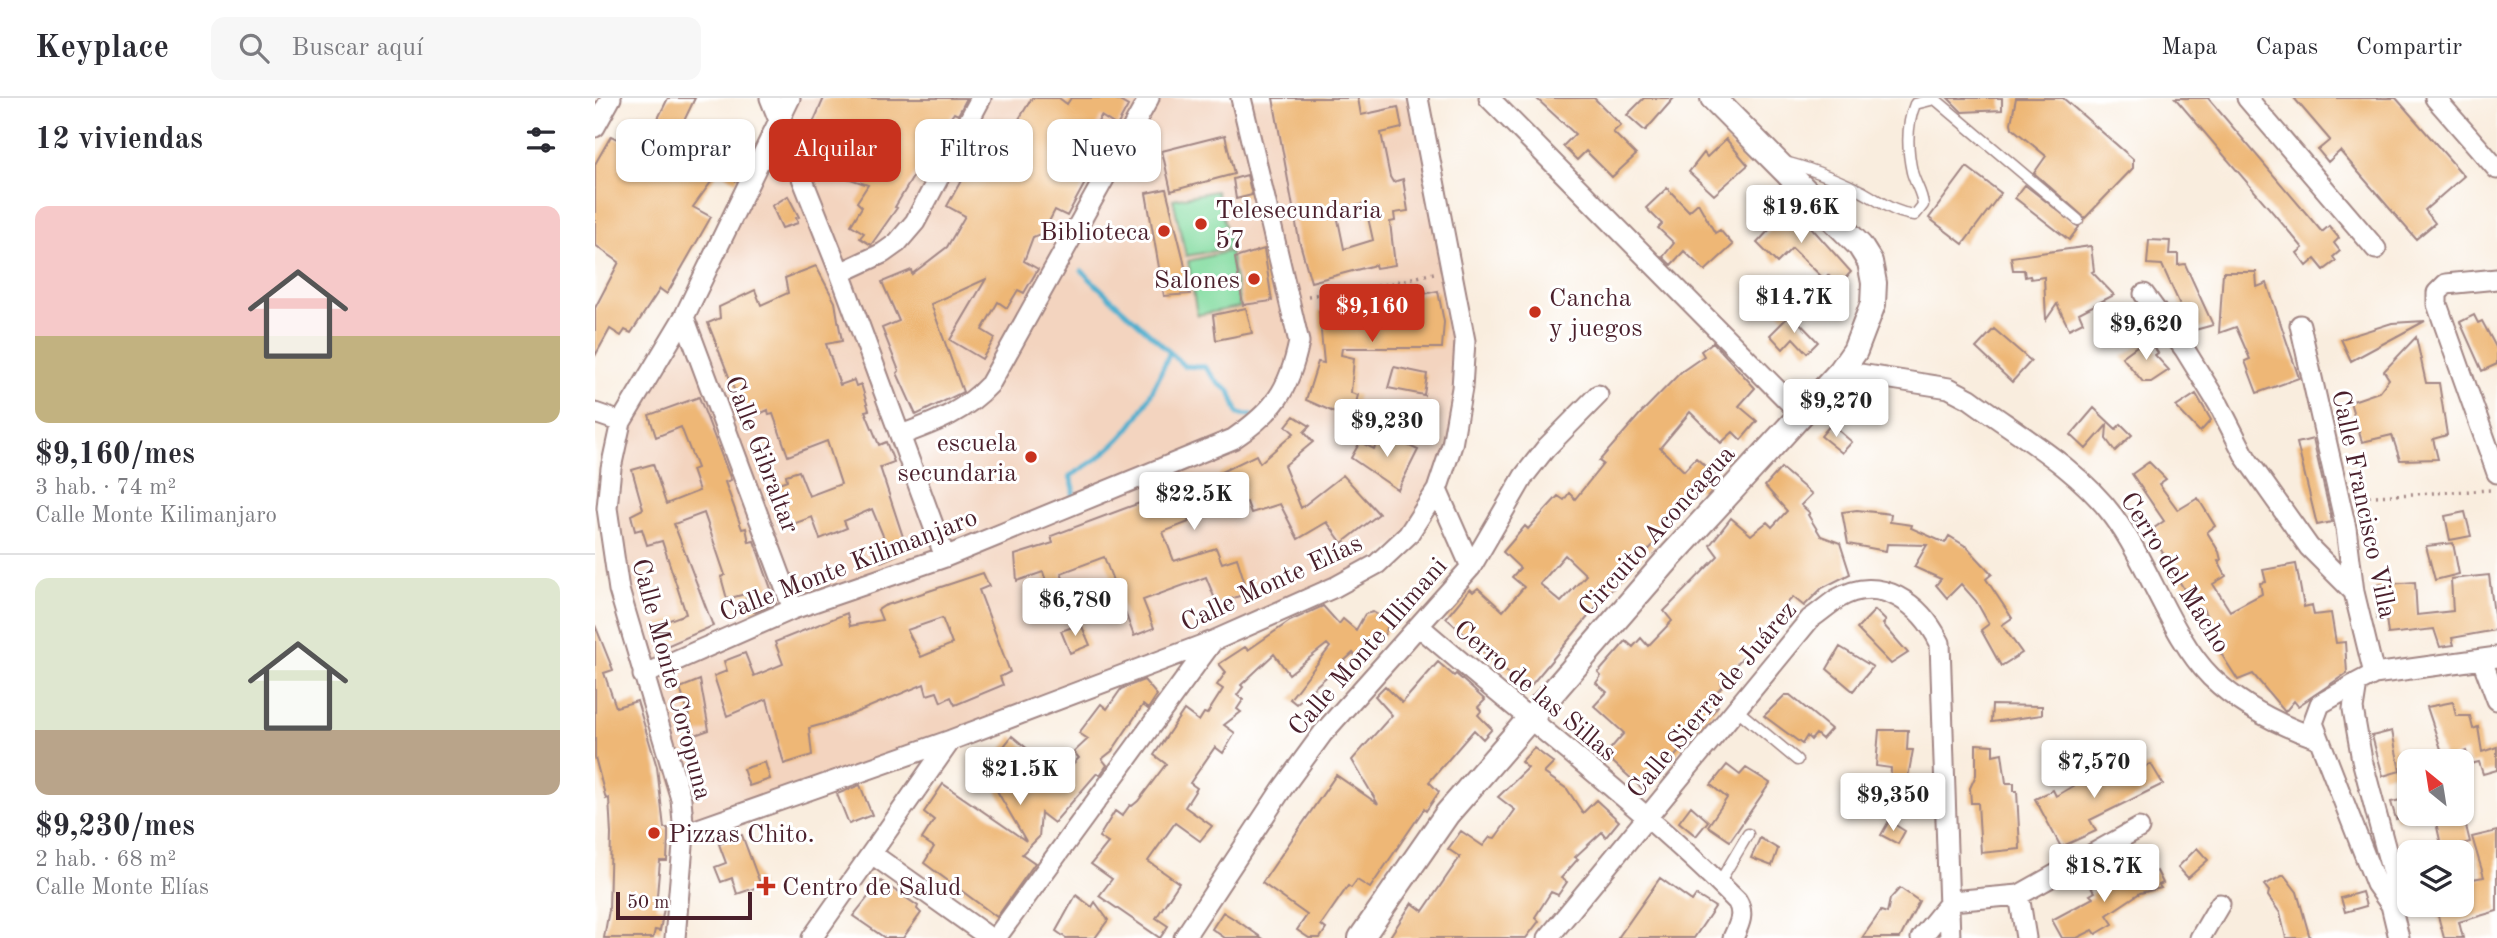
<!DOCTYPE html>
<html lang="es">
<head>
<meta charset="utf-8">
<style>
	:root { --surface:#fff; --page:#f7f7f7; --text:#2b2b33; --muted:#7c7c81; --line:#e1e1e2; --accent:#c8321e }
	body { margin:0; font-family:"Old Standard TT",serif; background:var(--page); color:var(--text); height:100vh; display:flex; flex-direction:column; font-size:26px; white-space:nowrap }
	* { box-sizing:border-box; margin:0 }
	p { font-size:23px; color:var(--muted) }
	.icon { flex:none; width:38px; height:38px; fill:none; stroke:currentColor; stroke-width:2; stroke-linecap:round; stroke-linejoin:round }
	.map { position:relative; flex:1; overflow:hidden }
	.details { display:flex; flex-direction:column; background:var(--surface); width:595px }
	.details>* { flex:none }
	.hud { position:absolute; left:21px; top:21px; width:665px; height:63px; display:flex; gap:14px }
	.needle { width:46px; rotate:330deg }
	.buttons { position:absolute; left:1802px; top:651px; display:grid; gap:14px }
	.buttons a { display:grid; place-items:center; width:77px; height:77px; border-radius:14px; background:var(--surface); box-shadow:0 2px 5px #0004; font-size:35px }
	.scale { position:absolute; left:21px; bottom:18px; width:136px; box-sizing:border-box; padding-left:7px; border:4px solid #4a1f2b; border-top:0; font-size:19px; line-height:24px; white-space:nowrap; color:#4a1f2b; -webkit-text-stroke:5px #fff; paint-order:stroke }
	.price { position:absolute; translate:-50% -60px; padding:0 16px; border-radius:7px; background:#fff; color:#222; font-size:23px; line-height:46px; filter:drop-shadow(0 2px 4px #0008) }
	.price::after { content:''; position:absolute; left:50%; top:42px; width:21px; height:16px; margin-left:-10px; background:inherit; clip-path:polygon(0 0,100% 0,50% 100%) }
	.price.active { background:var(--accent); color:#fff }
	ul { padding:0; list-style:none }
	li { display:grid; align-content:center; gap:14px; height:371px; padding:0 35px }
	li+li { border-top:2px solid var(--line) }
	li span { display:grid; place-items:center; height:217px; border-radius:14px; color:#555 }
	li>.icon { margin-inline-start:auto }
	span .icon { width:126px; height:126px; fill:#fffc; stroke-width:1 }
	li b { font-size:30px }
	h2 { display:flex; justify-content:space-between; align-items:center; height:84px; padding:0 35px; font-size:30px }
	.pill { padding:0 24px; border-radius:14px; background:var(--surface); box-shadow:0 2px 5px #0004; font-size:24px; line-height:63px }
	.pill.active { background:var(--accent); color:#fff }
	header { display:flex; align-items:center; gap:42px; box-sizing:border-box; height:98px; padding:0 35px; background:var(--surface); border-bottom:2px solid var(--line) }
	header strong { font-size:33px }
	nav { display:flex; gap:38px; margin-inline-start:auto; font-size:24px }
	.search { width:490px; height:63px; background:var(--page); display:flex; align-items:center; gap:18px; box-sizing:border-box; padding:0 24px; border-radius:14px; color:var(--muted); font-size:26px }
	main { display:flex; flex:1; min-height:0 }
	.map>svg:first-child { display:block }
	.built { fill:#f3d4bf }
	.green { fill:#83dca0; stroke:#667e66; stroke-width:2 }
	.lines { fill:none; stroke-linecap:round; stroke-linejoin:round }
	.stream { stroke:#4faece; stroke-width:5 }
	.building { fill:#eeb776; fill-rule:evenodd }
	.service-casing { stroke:#a28684; stroke-width:13 }
	.minor-casing { stroke:#a28684; stroke-width:23 }
	.tertiary-casing { stroke:#a28684; stroke-width:28 }
	.path { stroke:#a28684; stroke-width:3.5; stroke-dasharray:2 5; stroke-linecap:butt }
	.service { stroke:#fff; stroke-width:10 }
	.minor { stroke:#fff; stroke-width:19 }
	.tertiary { stroke:#fff; stroke-width:24 }
	.poi-dot { fill:#c8321e; stroke:#fff; stroke-width:2.5 }
	.labels { text-anchor:middle; stroke-width:6; stroke-linejoin:round; paint-order:stroke }
	.poi-label { font-size:26px; fill:#4a1f2b; stroke:#fff; text-anchor:start }
	.street-label { font-size:26px; fill:#4a1f2b; stroke:#fff }
</style>
</head>
<body>
<header>
<strong>Keyplace</strong>
<div class="search"><svg class="icon" aria-label="search" viewBox="0 0 24 24"><circle cx="10" cy="10" r="6"/><path d="M15 15l6 6"/></svg>Buscar aquí</div>
<nav><a>Mapa</a><a>Capas</a><a>Compartir</a></nav>
</header>
<main>
<section class="details">
<h2>12 viviendas<svg class="icon" aria-label="filters" viewBox="0 0 24 24"><path d="M4 7h16M4 17h16"/><circle cx="9" cy="7" r="2"/><circle cx="15" cy="17" r="2"/></svg></h2>
<ul>
<li><span style="background:linear-gradient(#f6c9c9 60%,#c2b280 0)"><svg class="icon" aria-label="home" viewBox="0 0 24 24"><path d="M3 11l9-7 9 7M6 9v11h12V9"/></svg></span><div><b>$9,160/mes</b><p>3 hab. · 74 m²</p><p>Calle Monte Kilimanjaro</p></div></li>
<li><span style="background:linear-gradient(#dfe7d0 70%,#b9a48a 0)"><svg class="icon" aria-label="home" viewBox="0 0 24 24"><path d="M3 11l9-7 9 7M6 9v11h12V9"/></svg></span><div><b>$9,230/mes</b><p>2 hab. · 68 m²</p><p>Calle Monte Elías</p></div></li>
</ul>
</section>
<div class="map">
<svg width="1902" height="840" viewBox="0 0 1902 840">
	<rect width="100%" height="100%" fill="#fff"/>
	<filter id="ink" filterUnits="userSpaceOnUse"><feTurbulence type="fractalNoise" baseFrequency=".0143" numOctaves="2"/><feDisplacementMap in="SourceGraphic" scale="14" xChannelSelector="R" yChannelSelector="G"/><feConvolveMatrix kernelMatrix="1 2 1 2 8 2 1 2 1" color-interpolation-filters="sRGB"/></filter>
	<filter id="wash" filterUnits="userSpaceOnUse"><feTurbulence type="fractalNoise" baseFrequency=".00686" numOctaves="4" result="noise"/><feDisplacementMap in="SourceGraphic" scale="28" xChannelSelector="R" yChannelSelector="G"/><feGaussianBlur stdDeviation="1.57" result="paint"/><feColorMatrix in="noise" values="0 0 0 0 0 0 0 0 0 0 0 0 0 0 0 0 0 1.4 0 .05"/><feComposite in="paint" operator="in"/></filter>
	<g filter="url(#wash)">
		<rect width="100%" height="100%" fill="#f9edde"/>
		<path class="built" d="M195,0H823L870,243L857,347L813,437L740,489L89,736L18,459L20,348Z"/>
		<path class="green" d="M621,93L636,150L591,158L578,101Z
			M635,153L645,209L602,217L593,163Z"/>
		<g class="lines">
			<path class="stream" d="M487,173C520,206 556,235 589,268L610,269L624,286L635,293L643,316L656,317
				M477,399L479,390L475,378C534,345 549,314 575,254"/>
		</g>
		<g id="blocks">
			<path class="building" d="M73,0H100L86,29L103,38L101,41L146,73L141,83L124,73L98,109L116,119L72,196L65,191L36,235L30,232L26,238L15,231L0,258V210L24,164L0,147V66L16,38L33,46L42,30L55,37Z
				M229,0H372L363,17L359,15L333,52L342,57L336,68L327,64L300,109L302,110L276,147L265,140L269,135L256,127L267,109L262,104L273,87L232,73L233,70L229,68L236,45L214,34Z
				M437,0H464L472,6L476,0H519L533,8L522,28L506,18L477,77L490,85L472,118L460,112L448,135L438,139L429,163L443,171L429,195L423,192L412,210L403,204L387,232L400,240L387,261L355,242L391,181L336,206L368,294L321,317L302,275L304,273L287,230L304,223L287,184L316,172L317,176L352,149L370,118L352,108L373,70L386,76L388,71L392,73Z
				M678,0H763L766,17L803,9L807,30L786,35L795,79L798,84L808,81L813,113L799,115L800,123L795,124L800,167L781,170L780,167L716,184L704,142ZM770,106L778,142L749,151L741,112Z
				M941,0H999L1026,27L1018,34L1041,57L1017,79L991,53L982,62L968,48L980,36Z
				M1049,0H1079L1050,33L1032,17Z
				M1353,0H1407V12L1367,14Z
				M1421,0H1468L1538,61V70L1490,120L1439,75L1451,58L1417,30L1416,25Z
				M1580,0H1613L1727,134L1734,128L1744,140L1739,145L1745,153L1738,159L1741,163L1729,172L1720,161L1712,168L1702,155L1708,150Z
				M1699,0H1801L1869,78L1830,112L1840,125L1821,141L1745,53L1733,64L1723,52L1735,42Z
				M630,37L639,76L576,93L567,53Z
				M1131,41L1153,67L1119,97L1094,74L1109,55L1112,59Z
				M1372,69L1406,95L1368,146L1334,120Z
				M652,77L657,97L641,101L638,81Z
				M1430,87L1484,129L1474,142L1420,100Z
				M1072,90L1094,113L1103,105L1120,135L1125,132L1138,147L1110,173L1089,153L1076,167L1068,159L1079,145L1063,130L1067,126L1051,110Z
				M571,91L588,159L595,196L569,198L551,95Z
				M193,98L204,119L201,120L203,125L187,130L177,108Z
				M1179,107L1198,125L1207,119L1256,174L1243,188L1233,177L1229,181L1197,150L1182,165L1162,145L1175,131L1165,121Z
				M1554,142L1575,143L1574,156H1583V167L1590,166L1618,227L1600,232L1597,221L1589,220L1582,211L1586,209L1567,167L1552,166Z
				M1496,148L1499,173L1497,174L1519,197L1484,215L1488,224L1474,231L1462,206L1451,222L1449,179L1436,181L1435,178L1430,179L1429,172H1418L1416,159Z
				M669,151L677,203L648,207L640,160Z
				M221,168L240,204L243,222L247,243L231,246L245,287L259,282L261,288L266,286L274,312L270,313L284,347L291,344L299,364L285,369L310,445L299,449L302,457L286,464L279,444L289,440L277,411L249,423L252,430L225,441L217,419L190,429L176,388L192,382L191,377L204,373L214,398L246,386L232,343L193,358L178,316L174,317L173,312L151,322L113,225L125,220L124,209L160,192L166,207L193,195L190,180Z
				M1628,174H1661L1662,189L1672,185L1704,280L1662,295L1650,263L1655,261L1641,229L1624,235Z
				M801,193L803,201L843,193L849,224L847,250H747L746,257L759,260L756,295L763,297L757,322L711,302L723,264L729,265L724,213L741,212L742,225H790L784,197Z
				M1188,194L1202,208L1191,221L1175,206Z
				M651,210L657,235L621,242L618,217Z
				M1196,216L1223,244L1212,255L1198,240L1188,251L1175,237Z
				M1879,217L1883,225L1887,223L1902,251V266L1887,273L1865,224Z
				M1830,223L1756,263L1746,241L1797,225Z
				M1399,231L1436,263L1417,284L1381,250Z
				M1821,239L1831,285H1844L1852,337L1838,341L1843,361L1805,362L1797,337L1767,344L1755,304L1784,294L1794,281L1789,273Z
				M1553,240L1563,255L1560,257L1574,272L1556,284H1548L1527,259Z
				M1118,244L1160,290L1144,308L1162,323L1146,342L1138,334L1126,345L1095,314L1065,350L1089,373L1101,360L1120,377L1106,394L1099,388L1066,421L1071,427L1059,441L1062,443L1007,502L932,592L851,520L875,491L878,494L883,490L908,513L929,489L917,479L925,470L908,454L930,428L933,431L963,398L969,402L974,395L980,401L1008,366L1004,363L1046,315L1086,274L1109,258L1106,253ZM970,457L991,477L966,504L945,486Z
				M799,269L832,276L829,297L793,290Z
				M1601,296L1616,322L1605,334L1581,309Z
				M104,299L136,382L130,384L147,431L151,430L154,444L159,443L181,505L161,514L156,513L150,496L132,501L126,479L130,477L109,415L79,426L118,528L67,550L58,528L91,516L67,443L52,447L47,431L40,433L36,417L48,411L37,372L58,366L71,406L104,393L97,372L102,370L86,329L61,339L54,317Z
				M1499,310L1521,331L1526,326L1537,337L1520,353L1511,341L1512,327L1491,351L1476,337Z
				M699,318L715,328L709,334L718,344L689,368L706,410L748,377L784,416L747,445L732,424L703,441L685,406L656,415L652,404L593,421L594,424L568,434L579,463L621,450L627,465L642,460L653,495L622,506L611,479L548,502L559,530L539,538L509,459L466,475L469,483L453,489L448,474L422,483L420,457L458,445L456,438L531,410L556,401L558,406L620,384L619,380L625,377L624,375L661,357L665,365L699,335L691,328Z
				M1236,326L1257,344L1247,355L1226,338Z
				M786,335L823,352L803,392L756,360L765,344L779,351Z
				M1718,341L1737,424L1722,427L1702,345Z
				M1554,364L1571,381L1564,386L1583,412L1603,400L1620,428L1612,434L1624,454L1626,462L1623,463L1631,478L1618,486L1635,513L1667,496L1665,485L1671,484L1668,472L1701,466L1709,509L1717,507L1719,517L1736,515L1741,545L1750,544L1752,575L1703,608L1699,603L1690,614L1658,576L1643,582L1618,543L1623,540L1608,511L1604,513L1597,505L1555,433L1569,423L1537,376Z
				M1186,370L1217,396L1206,407L1215,415L1213,417L1226,438L1245,445L1255,476L1227,490L1209,508L1198,499L1165,533L1156,551L1126,582L1127,588L1116,601L1123,608L1050,693L1010,657L1029,635L999,608L1012,594L1001,585L1006,578L1003,575L1031,543L1038,549L1046,540L1053,548L1077,523L1069,513L1123,458L1115,447L1136,420L1156,437L1172,424L1177,429L1192,413L1170,388Z
				M1262,412L1296,416L1295,424L1317,427L1316,430L1350,445L1354,438L1372,449L1397,476L1391,481L1417,520L1407,527L1427,555L1406,568L1386,532L1394,526L1381,503L1366,486L1352,500L1341,487L1346,481L1319,469L1332,447L1292,446L1291,453L1253,446L1247,414Z
				M1870,414L1876,438L1855,442L1850,418Z
				M1858,445L1864,476L1840,482L1831,448Z
				M388,475L394,488L384,492L415,574L405,579L408,587L360,607L356,599L346,604L342,594L332,597L329,586L243,622L214,630L217,657L189,666L172,601L132,618L119,578L132,573L129,563L150,555L159,578L188,566L180,544L252,515L255,528L287,522L283,512L289,508ZM347,520L357,546L326,559L312,532Z
				M1894,477L1901,532L1857,540L1859,547L1845,549L1839,531L1793,536L1791,520L1782,521L1781,487L1820,484L1822,517L1858,513L1856,481Z
				M491,497L499,516L485,521L477,501Z
				M728,508L744,526L748,521L761,532L770,516L778,514L794,524L790,536L765,562L758,555L701,606L695,601L735,549L732,546L694,576L679,556L646,587L648,589L642,597L648,602L642,611L646,614L629,627L640,635L628,655L620,649L595,685L602,690L590,709L617,728L605,743L580,725L553,763L584,785L561,820L573,828L565,840L504,798L517,781L496,766L513,745L504,739L520,713L527,718L535,707L537,708L543,703L571,666L559,657L589,612L604,623L609,615L612,616L628,591L622,587L631,574L624,566L650,549L653,552L695,523Z
				M1280,512L1291,523L1288,526L1313,555L1296,566L1262,531Z
				M486,526L495,547L475,555L466,533Z
				M0,527L18,572L9,575L21,609L42,603L62,669L69,730H73V739L72,763H65L61,809L69,810L65,833L60,832L58,840H9L14,812L16,736L14,700L11,701L0,659Z
				M1245,549L1278,569L1258,593L1232,571Z
				M843,564L859,578L861,576L890,602L883,609L886,613L883,617L897,631L888,641L879,632L834,684L844,694L831,713L829,711L775,790L762,782L756,790L753,788L726,827L731,831L725,840H714L702,832L712,817L667,785L741,677L783,706L757,662L797,617L780,598L790,588L807,605Z
				M105,582L114,632L100,637L85,590Z
				M549,582L562,597L553,611L548,607L517,653L507,661L512,667L505,677L502,675L459,725L446,715L444,739L427,756L440,765L402,819L329,765L339,749L327,741L339,722L329,714L348,686L431,743L394,679L388,675L417,638L465,678L484,660L479,654L493,641L484,635L506,606L512,611L526,591Z
				M1190,597H1195L1236,631L1227,641L1221,636L1216,642L1212,638L1207,646L1169,618Z
				M1858,604L1861,618H1875L1878,631L1883,629L1887,654L1902,649V672L1888,676L1884,664L1875,666L1871,653L1850,663L1832,609Z
				M1397,607L1447,608V617L1396,624Z
				M1284,632H1313L1312,652H1318L1313,679H1322V694L1295,693L1296,670L1281,668Z
				M1797,633L1805,673L1788,678L1777,638Z
				M1381,646L1398,647V657L1407,655L1411,685H1419V693H1422L1425,751L1386,755L1383,705H1376L1375,690L1381,677Z
				M939,650L959,665L949,675L972,691L988,715L1001,702L1024,723L1011,739L1007,734L980,759L983,761L966,780L972,784L963,797L956,794L940,819L944,823L931,840H794L817,805L828,813L865,759L853,751L866,733L888,748L895,739L900,740L920,712L903,699L933,670L926,664Z
				M170,664L175,681L154,688L148,671Z
				M1516,666L1519,672L1535,668L1540,673L1556,666L1568,686L1495,722L1501,733L1466,749L1440,701L1458,692L1461,698Z
				M1132,667L1145,677L1151,670L1175,685L1135,743L1113,728L1132,700L1116,687Z
				M265,687L277,717L254,726L242,696Z
				M1815,700V718L1801,721L1796,704Z
				M1096,708L1113,723L1101,738L1084,724Z
				M1839,716H1868L1875,744L1847,751Z
				M1294,723L1310,733L1303,746L1286,737Z
				M1902,733V813L1864,824L1868,840H1849L1842,814L1872,808L1867,791L1874,789L1872,782L1889,779L1877,739Z
				M147,737L166,788L142,796L137,780L126,784L120,769L131,765L124,746Z
				M1165,740L1183,751L1177,768L1156,760Z
				M1602,750L1613,762L1593,780L1583,769Z
				M1536,770L1542,782L1562,773L1568,785L1564,787L1566,790L1545,795L1512,817L1518,826L1501,836L1498,832L1482,840H1467L1457,822L1498,800L1495,797L1500,794L1496,789Z
				M1689,777L1702,794L1715,840H1691L1685,815L1673,798L1674,793L1669,787Z
				M1065,780L1097,803L1101,797L1120,809L1099,840H1023Z
				M286,783L323,808L322,811L326,815L308,840H290L258,818Z
				M1305,790L1324,803L1305,840H1267L1286,813L1292,815L1295,801Z
				M1767,794L1771,808L1750,814L1746,800Z
				M481,797L497,809L500,804L513,822L500,840H471L461,833Z
				M628,814L644,824L667,840H630L617,831Z"/>
		</g>
	</g>
	<g filter="url(#ink)">
		<use href="#blocks" fill-opacity="0" stroke="#a28684" stroke-width="2"/>
		<g class="lines">
			<defs>
				<path id="service" d="M1189,64C1216,70 1241,81 1266,93C1285,103 1298,115 1320,117L1328,107C1327,94 1320,86 1317,74C1312,51 1311,28 1320,6L1340,1L1483,122
					M1141,611L1202,662
					M1124,785L1153,736"/>
				<path id="minor" d="M175,0L245,175L350,459
					M894,0L1205,315
					M1652,0L1781,151
					M1840,0L1902,71
					M0,29L16,0
					M245,175L288,155L302,145L320,124L386,0
					M1902,181L1851,186L1842,195V206L1902,375
					M1549,196L1590,252L1624,307L1651,360L1714,449L1759,494
					M89,219L198,511
					M1705,227L1751,430L1759,494L1779,576
					M1246,273L1354,290L1375,301C1424,337 1483,370 1519,419C1554,466 1576,539 1616,579C1645,607 1684,627 1722,640
					M0,315L26,324
					M306,337C341,324 369,314 395,286L554,0
					M842,392L876,469
					M825,529C930,620 1043,704 1142,803C1150,816 1144,827 1138,840
					M1887,562L1902,602
					M48,577L198,511L350,459L638,341C679,313 694,293 704,244L646,0
					M1762,585L1725,606L1718,625L1781,786L1796,807
					M89,736L356,642L618,543L740,489L782,466L813,437L842,392L857,347L867,290L870,243L823,0
					M277,756L395,840
					M1424,797L1431,840
					M80,840L89,736L86,701L24,492L12,410L16,370L26,324L89,219L195,0
					M217,840L356,642
					M401,840L618,543
					M589,840L687,691L728,635L876,469L929,378L951,350L1003,297
					M953,840L1215,521C1224,515 1233,507 1242,501C1285,475 1326,506 1345,545L1355,840
					M1326,840L1356,803L1424,797L1544,730
					M1605,840L1625,806
					M1804,840L1796,807L1799,782L1767,662L1758,611L1762,585L1779,576L1902,559"/>
				<path id="tertiary" d="M766,840L852,716L1075,459L1246,273L1260,253L1278,206L1279,185L1275,164L1265,148L1118,0"/>
			</defs>
			<use href="#service" class="service-casing"/>
			<use href="#minor" class="minor-casing"/>
			<use href="#tertiary" class="tertiary-casing"/>
			<path class="path" d="M713,198L775,190L839,175
				M1760,399L1896,392"/>
			<use href="#service" class="service"/>
			<use href="#minor" class="minor"/>
			<use href="#tertiary" class="tertiary"/>
		</g>
	</g>
	<g class="poi-dot">
		<circle cx="606" cy="126" r="7"/>
		<circle cx="569" cy="133" r="7"/>
		<circle cx="659" cy="181" r="7"/>
		<circle cx="940" cy="214" r="7"/>
		<circle cx="436" cy="359" r="7"/>
		<circle cx="59" cy="735" r="7"/>
		<path d="M167.5 777.5h7v7h7v7h-7v7h-7v-7h-7v-7h7z"/>
	</g>
	<g class="labels">
		<g class="poi-label">
			<text x="620" y="120">Telesecundaria<tspan x="620" dy="30">57</tspan></text>
			<text x="555" y="142" text-anchor="end">Biblioteca</text>
			<text x="645" y="190" text-anchor="end">Salones</text>
			<text x="954" y="208">Cancha<tspan x="954" dy="30">y juegos</tspan></text>
			<text x="422" y="353" text-anchor="end">escuela<tspan x="422" dy="30">secundaria</tspan></text>
			<text x="73" y="744">Pizzas Chito.</text>
			<text x="187" y="797">Centro de Salud</text>
		</g>
		<g class="street-label">
			<text transform="translate(168 356) rotate(69)" y="9">Calle Gibraltar</text>
			<text transform="translate(1770 406) rotate(78)" y="9">Calle Francisco Villa</text>
			<text transform="translate(1061 432) rotate(-48)" y="9">Circuito Aconcagua</text>
			<text transform="translate(253 466) rotate(-21)" y="9">Calle Monte Kilimanjaro</text>
			<text transform="translate(1581 474) rotate(58)" y="9">Cerro del Macho</text>
			<text transform="translate(676 484) rotate(-25)" y="9">Calle Monte Elías</text>
			<text transform="translate(772 548) rotate(-49)" y="9">Calle Monte Illimani</text>
			<text transform="translate(78 581) rotate(75)" y="9">Calle Monte Coropuna</text>
			<text transform="translate(941 592) rotate(40)" y="9">Cerro de las Sillas</text>
			<text transform="translate(1116 601) rotate(-50)" y="9">Calle Sierra de Juárez</text>
		</g>
	</g>
</svg>
<div class="buttons">
<a><svg class="needle" viewBox="-14 -14 28 28"><path d="M0-13l5 13h-10z" fill="#e53935"/><path d="M0 13l5-13h-10z" fill="#7c7c81"/></svg></a>
<a><svg class="icon" aria-label="layers" viewBox="0 0 24 24"><path d="M12 4l9 5-9 5-9-5zM3 14l9 5 9-5"/></svg></a>
</div>
<div class="scale">50 m</div>
<b class="price" style="left:1206px;top:147px">$19.6K</b>
<b class="price" style="left:1199px;top:237px">$14.7K</b>
<b class="price active" style="left:777px;top:246px">$9,160</b>
<b class="price" style="left:1551px;top:264px">$9,620</b>
<b class="price" style="left:1241px;top:341px">$9,270</b>
<b class="price" style="left:792px;top:361px">$9,230</b>
<b class="price" style="left:599px;top:434px">$22.5K</b>
<b class="price" style="left:480px;top:540px">$6,780</b>
<b class="price" style="left:1499px;top:702px">$7,570</b>
<b class="price" style="left:425px;top:709px">$21.5K</b>
<b class="price" style="left:1298px;top:735px">$9,350</b>
<b class="price" style="left:1509px;top:806px">$18.7K</b>
<div class="hud">
<a class="pill">Comprar</a>
<a class="pill active">Alquilar</a>
<a class="pill">Filtros</a>
<a class="pill">Nuevo</a>
</div>
</div>
</main>
</body>
</html>
